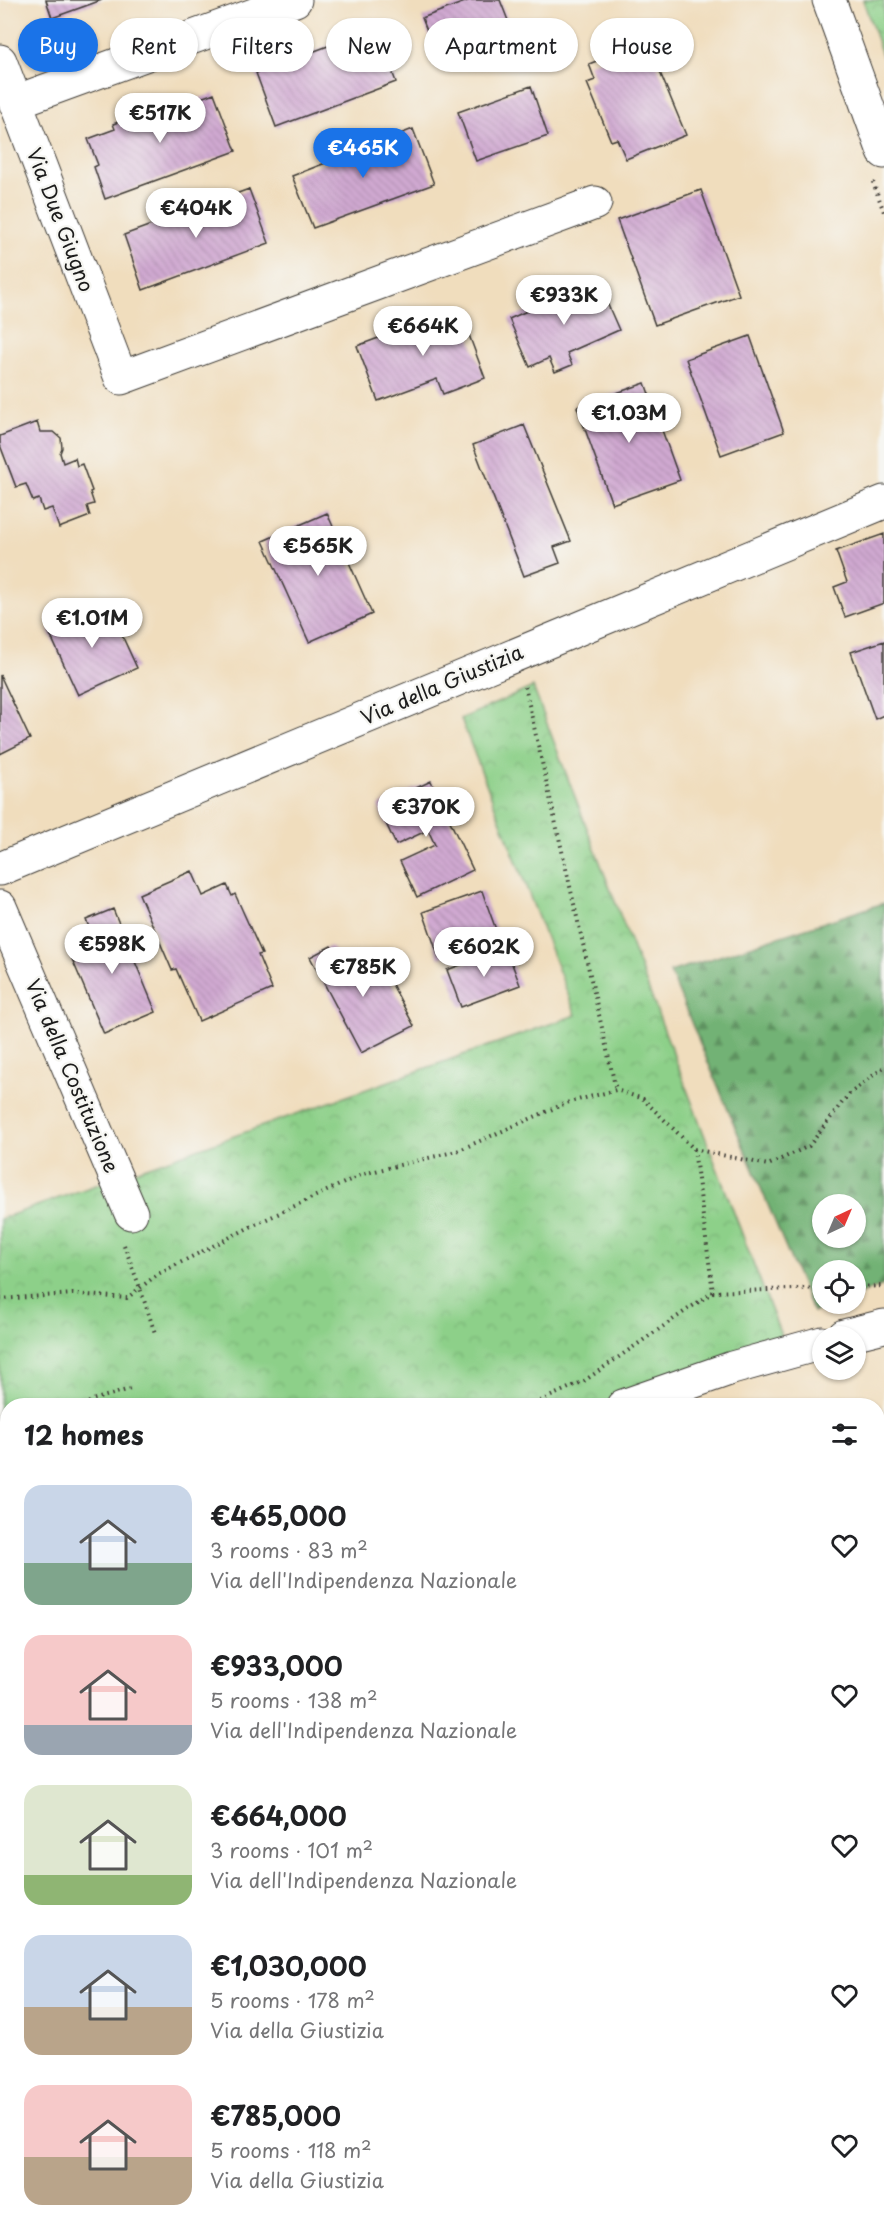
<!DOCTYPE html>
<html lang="en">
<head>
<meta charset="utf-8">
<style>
	:root { --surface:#fff; --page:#f2f2f2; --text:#202124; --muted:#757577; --accent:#1a73e8 }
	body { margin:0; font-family:"Playpen Sans",sans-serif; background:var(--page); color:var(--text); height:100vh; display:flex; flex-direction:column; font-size:22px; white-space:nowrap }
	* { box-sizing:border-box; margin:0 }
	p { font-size:20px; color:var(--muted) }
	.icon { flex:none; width:33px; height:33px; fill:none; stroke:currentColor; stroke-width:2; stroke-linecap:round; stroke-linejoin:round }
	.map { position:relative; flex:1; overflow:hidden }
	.details { position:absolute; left:0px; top:1398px; width:885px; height:836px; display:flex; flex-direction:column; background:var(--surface); border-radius:24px 24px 0 0; box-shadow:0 2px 4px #0004 }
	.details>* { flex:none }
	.top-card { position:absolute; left:18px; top:18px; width:849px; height:54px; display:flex; gap:12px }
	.needle { width:39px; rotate:44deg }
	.buttons { position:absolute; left:812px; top:1194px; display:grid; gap:12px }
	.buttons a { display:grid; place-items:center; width:54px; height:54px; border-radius:50%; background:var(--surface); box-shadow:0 2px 4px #0004; font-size:30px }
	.price { position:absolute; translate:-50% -51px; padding:0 14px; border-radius:21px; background:#fff; color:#222; font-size:20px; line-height:39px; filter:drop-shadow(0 2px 3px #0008) }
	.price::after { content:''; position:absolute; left:50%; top:36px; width:18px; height:14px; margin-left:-9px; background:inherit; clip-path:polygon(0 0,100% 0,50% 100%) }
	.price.active { background:var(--accent); color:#fff }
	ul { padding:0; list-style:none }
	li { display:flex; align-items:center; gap:18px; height:150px; padding:0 24px }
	li span { display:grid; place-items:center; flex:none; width:168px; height:120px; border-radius:18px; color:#555 }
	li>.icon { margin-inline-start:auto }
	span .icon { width:72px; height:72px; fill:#fffc; stroke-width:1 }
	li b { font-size:26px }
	h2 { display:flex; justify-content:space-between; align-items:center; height:72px; padding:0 24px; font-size:26px }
	.chip { padding:0 21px; border-radius:27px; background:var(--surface); box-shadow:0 2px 4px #0004; font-size:21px; line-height:54px }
	.chip.active { background:var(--accent); color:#fff }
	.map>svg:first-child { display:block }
	.forest { fill:url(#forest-firs); stroke:#476748; stroke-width:1.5; fill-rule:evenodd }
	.park { fill:url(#park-crowns); stroke:#547652; stroke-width:1.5 }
	.building { fill:url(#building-back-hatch) }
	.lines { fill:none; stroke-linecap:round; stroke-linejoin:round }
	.minor-casing { stroke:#3c3934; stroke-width:35 }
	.path { stroke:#3c3934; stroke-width:4; stroke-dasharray:1.5 4.5; stroke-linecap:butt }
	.minor { stroke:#fff; stroke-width:33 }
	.labels { text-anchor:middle; stroke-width:4.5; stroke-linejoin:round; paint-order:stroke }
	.street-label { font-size:20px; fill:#1c1c1c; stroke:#f6f6f2 }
</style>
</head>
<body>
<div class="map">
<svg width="884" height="2233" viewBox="0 0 884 2233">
	<defs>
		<pattern id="forest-firs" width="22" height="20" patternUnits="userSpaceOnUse" patternTransform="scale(1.5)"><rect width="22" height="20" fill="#72b275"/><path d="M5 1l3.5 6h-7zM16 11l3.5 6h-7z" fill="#5d905f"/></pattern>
		<pattern id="park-crowns" width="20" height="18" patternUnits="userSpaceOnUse" patternTransform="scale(1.5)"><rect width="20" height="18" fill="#8dd089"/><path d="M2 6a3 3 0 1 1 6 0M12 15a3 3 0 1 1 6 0" fill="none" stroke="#79b276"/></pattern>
		<pattern id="building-back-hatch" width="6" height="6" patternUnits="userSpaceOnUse" patternTransform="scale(1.5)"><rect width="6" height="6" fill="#d0a9d1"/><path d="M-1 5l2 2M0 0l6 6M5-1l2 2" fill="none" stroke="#b291b3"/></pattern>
	</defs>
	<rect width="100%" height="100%" fill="#f6f6f2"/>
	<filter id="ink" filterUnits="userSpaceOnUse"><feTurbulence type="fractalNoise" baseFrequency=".0167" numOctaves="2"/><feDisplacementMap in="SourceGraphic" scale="12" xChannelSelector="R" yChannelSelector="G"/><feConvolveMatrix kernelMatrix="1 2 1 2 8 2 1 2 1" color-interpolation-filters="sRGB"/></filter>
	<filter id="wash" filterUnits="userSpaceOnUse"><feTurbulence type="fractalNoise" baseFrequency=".008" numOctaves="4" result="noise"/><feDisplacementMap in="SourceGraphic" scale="24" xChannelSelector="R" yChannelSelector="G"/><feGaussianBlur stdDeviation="1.35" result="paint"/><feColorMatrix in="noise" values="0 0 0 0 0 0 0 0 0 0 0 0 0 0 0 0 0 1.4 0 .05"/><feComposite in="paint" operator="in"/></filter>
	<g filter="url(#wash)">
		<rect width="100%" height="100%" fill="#f0ddbd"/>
		<path class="forest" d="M884,903V1285L855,1296V1270H822V1304H836L813,1312L670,972ZM822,1204H855V1238H822Z"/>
		<path class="park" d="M863,0H884V60Z
			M533,687L785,1346L601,1405L8,1406L7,1464L0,1443V1219L576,1015L461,719Z"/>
		<g id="blocks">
			<path class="building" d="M46,0H102L52,18Z
				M470,0H500L516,41L442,69L422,18Z
				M376,28L396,82L276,127L256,73Z
				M647,41L686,135L626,159L617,139L611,141L587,83L595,80L589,64Z
				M531,86L548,136L476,161L458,112Z
				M214,93L236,151L105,199L94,167L98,165L88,139L115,129L113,124L183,99L185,104Z
				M413,129L434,184L313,228L292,176Z
				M249,189L269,243L143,290L124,235Z
				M701,190L739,295L655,325L617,220Z
				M597,280L619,330L567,353L572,365L555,372L549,358L530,367L509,319Z
				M459,308L485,378L443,394L437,379L378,401L357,346Z
				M750,336L784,432L721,455L686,359Z
				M645,383L680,480L612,504L577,407Z
				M37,422L40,432H54L61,438L62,448L60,453L63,463L75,458L77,466L82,464L92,491L90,492L94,504L87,506L90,516L59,528L52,508L43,511L39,499L33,501L26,484L16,487L0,445V436Z
				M524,425L571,541L554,547L560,563L524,576L473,445Z
				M327,513L372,614L309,642L263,541Z
				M884,534V603L845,617L834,587L847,582L836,551Z
				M107,603L137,668L78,695L48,630Z
				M884,641V715L875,719L851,652Z
				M0,675L30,739L0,754Z
				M431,781L473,870L417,897L400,861L435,845L428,830L396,845L378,806Z
				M192,871L203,896L227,885L232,896L235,894L262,954L258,955L272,989L199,1021L176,969L172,970L139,894Z
				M482,891L499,938L439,958L423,912Z
				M113,909L156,1012L104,1034L69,952L95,941L86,920Z
				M331,946L342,966L374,950L414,1026L361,1053L310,957Z
				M506,948L520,985L461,1007L447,970Z
				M8,1737V1759H7L0,1740Z
				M8,1935V2002L0,2005V1938Z"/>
		</g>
	</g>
	<g filter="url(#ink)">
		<use href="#blocks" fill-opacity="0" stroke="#3c3934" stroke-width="1.5"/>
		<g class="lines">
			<defs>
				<path id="minor" d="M829,0L884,152
					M0,61L121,378L595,203
					M15,102L295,0
					M0,869L884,502
					M0,907L131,1213
					M844,1336L884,1326
					M623,1406L732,1368L822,1343
					M0,1694L8,1691"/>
			</defs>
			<use href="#minor" class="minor-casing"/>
			<path class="path" d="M873,182L884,212
				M525,687L616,1090
				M694,1149L713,1292L822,1288
				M124,1245L140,1288L155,1333
				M855,1287L884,1286
				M0,1299L73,1294L127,1298L158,1274L256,1224L363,1174L457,1151L566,1103L616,1090L643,1099L694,1149L768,1165L809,1146L848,1095L884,1067
				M84,1406L92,1400L134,1388
				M529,1406L584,1381L713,1292"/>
			<use href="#minor" class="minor"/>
		</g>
	</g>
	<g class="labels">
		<g class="street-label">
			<text transform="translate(60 220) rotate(69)" y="7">Via Due Giugno</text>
			<text transform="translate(442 685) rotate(-23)" y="7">Via della Giustizia</text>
			<text transform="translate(72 1076) rotate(67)" y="7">Via della Costituzione</text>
		</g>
	</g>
</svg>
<div class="buttons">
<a><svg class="needle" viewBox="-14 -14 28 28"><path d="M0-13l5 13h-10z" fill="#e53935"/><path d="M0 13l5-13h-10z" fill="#757577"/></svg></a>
<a><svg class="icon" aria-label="locate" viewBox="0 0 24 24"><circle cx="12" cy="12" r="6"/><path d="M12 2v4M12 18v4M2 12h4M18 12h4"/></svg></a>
<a><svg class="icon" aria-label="layers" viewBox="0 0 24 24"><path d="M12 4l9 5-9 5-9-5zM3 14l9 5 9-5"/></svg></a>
</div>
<b class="price" style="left:160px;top:144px">€517K</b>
<b class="price active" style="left:363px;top:179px">€465K</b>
<b class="price" style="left:196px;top:239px">€404K</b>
<b class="price" style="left:564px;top:326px">€933K</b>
<b class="price" style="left:423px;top:357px">€664K</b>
<b class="price" style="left:629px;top:444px">€1.03M</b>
<b class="price" style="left:318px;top:577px">€565K</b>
<b class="price" style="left:92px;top:649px">€1.01M</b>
<b class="price" style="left:426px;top:838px">€370K</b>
<b class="price" style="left:112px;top:975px">€598K</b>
<b class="price" style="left:484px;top:978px">€602K</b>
<b class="price" style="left:363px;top:998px">€785K</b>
<div class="top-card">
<a class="chip active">Buy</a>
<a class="chip">Rent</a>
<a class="chip">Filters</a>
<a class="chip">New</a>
<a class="chip">Apartment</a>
<a class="chip">House</a>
</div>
<section class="details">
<h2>12 homes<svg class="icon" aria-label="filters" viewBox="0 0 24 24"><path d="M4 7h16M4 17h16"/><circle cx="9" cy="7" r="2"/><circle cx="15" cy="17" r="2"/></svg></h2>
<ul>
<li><span style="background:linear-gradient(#c9d6e8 65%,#7fa58c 0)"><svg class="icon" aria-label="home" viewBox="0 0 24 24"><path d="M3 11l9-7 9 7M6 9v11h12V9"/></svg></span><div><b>€465,000</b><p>3 rooms · 83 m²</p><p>Via dell'Indipendenza Nazionale</p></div><svg class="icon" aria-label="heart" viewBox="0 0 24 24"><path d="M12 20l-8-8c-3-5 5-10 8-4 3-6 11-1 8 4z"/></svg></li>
<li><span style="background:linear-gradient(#f6c9c9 75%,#9aa5b1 0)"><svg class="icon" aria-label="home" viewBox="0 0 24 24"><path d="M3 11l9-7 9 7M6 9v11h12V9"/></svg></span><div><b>€933,000</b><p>5 rooms · 138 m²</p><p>Via dell'Indipendenza Nazionale</p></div><svg class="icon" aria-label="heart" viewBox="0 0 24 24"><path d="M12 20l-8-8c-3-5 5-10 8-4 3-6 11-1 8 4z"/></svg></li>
<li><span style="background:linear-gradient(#dfe7d0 75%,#8fb573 0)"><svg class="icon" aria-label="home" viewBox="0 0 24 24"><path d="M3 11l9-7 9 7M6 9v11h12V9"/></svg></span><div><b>€664,000</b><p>3 rooms · 101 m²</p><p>Via dell'Indipendenza Nazionale</p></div><svg class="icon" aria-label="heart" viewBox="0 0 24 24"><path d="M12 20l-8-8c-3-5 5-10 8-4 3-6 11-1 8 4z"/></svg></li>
<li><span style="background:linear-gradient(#c9d6e8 60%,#b9a48a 0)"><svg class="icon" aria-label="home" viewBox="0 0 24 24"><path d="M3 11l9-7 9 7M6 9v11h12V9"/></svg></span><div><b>€1,030,000</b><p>5 rooms · 178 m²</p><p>Via della Giustizia</p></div><svg class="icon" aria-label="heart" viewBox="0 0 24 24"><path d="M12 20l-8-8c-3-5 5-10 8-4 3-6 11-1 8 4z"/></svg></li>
<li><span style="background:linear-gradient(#f6c9c9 60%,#b9a48a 0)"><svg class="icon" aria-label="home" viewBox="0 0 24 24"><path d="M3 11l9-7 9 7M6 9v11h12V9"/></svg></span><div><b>€785,000</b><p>5 rooms · 118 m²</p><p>Via della Giustizia</p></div><svg class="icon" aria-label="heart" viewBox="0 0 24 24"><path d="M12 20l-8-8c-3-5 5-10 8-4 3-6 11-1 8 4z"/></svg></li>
</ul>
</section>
</div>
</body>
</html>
